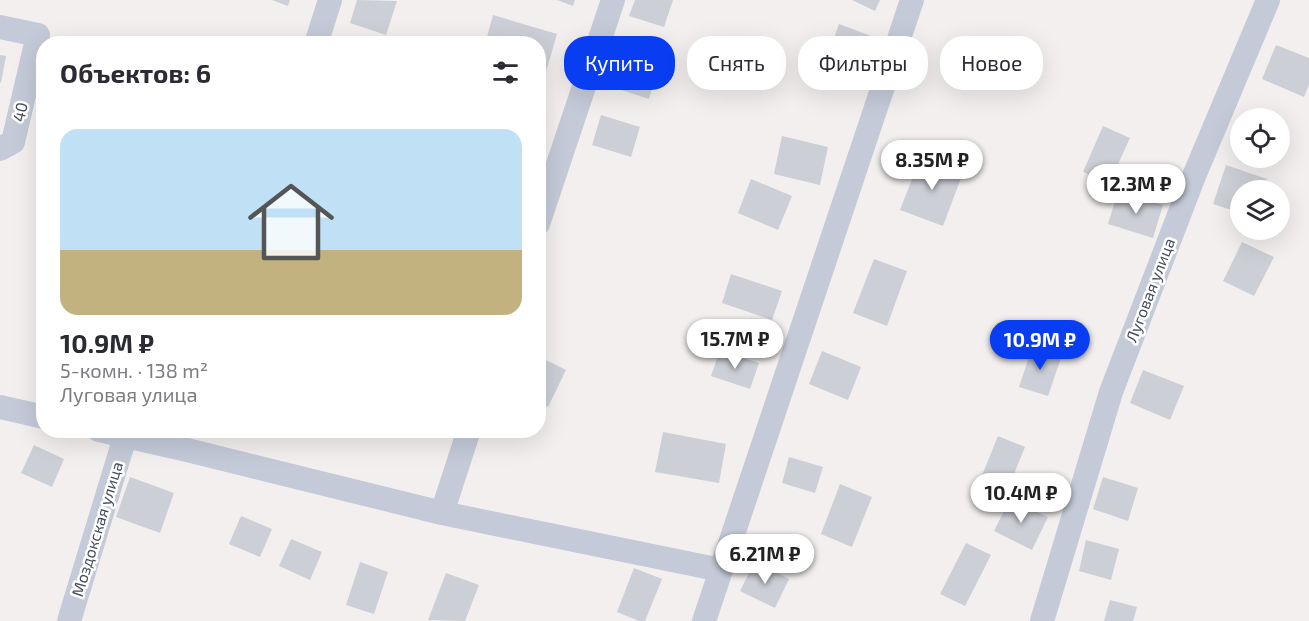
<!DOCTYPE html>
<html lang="ru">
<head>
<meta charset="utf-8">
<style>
	:root { --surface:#fff; --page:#f2f2f3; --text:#2b2b33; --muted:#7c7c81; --accent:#093df1 }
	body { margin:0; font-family:"Exo 2",sans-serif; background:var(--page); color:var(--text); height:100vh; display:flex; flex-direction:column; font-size:22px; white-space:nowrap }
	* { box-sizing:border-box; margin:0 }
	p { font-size:20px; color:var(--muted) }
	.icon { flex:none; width:33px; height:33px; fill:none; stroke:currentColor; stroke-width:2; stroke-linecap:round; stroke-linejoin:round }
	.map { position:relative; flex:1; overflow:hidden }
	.drawer { position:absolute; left:36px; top:36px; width:510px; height:402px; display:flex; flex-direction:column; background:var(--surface); border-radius:24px; box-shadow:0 6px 24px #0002 }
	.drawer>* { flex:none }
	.hud { position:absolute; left:564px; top:36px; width:570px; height:54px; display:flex; gap:12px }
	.tools { position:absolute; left:1230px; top:108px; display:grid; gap:12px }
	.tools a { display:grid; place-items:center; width:60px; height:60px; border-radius:50%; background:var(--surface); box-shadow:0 6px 24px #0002; font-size:30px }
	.price { position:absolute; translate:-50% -51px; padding:0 14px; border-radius:21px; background:#fff; color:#222; font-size:20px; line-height:39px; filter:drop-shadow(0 2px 3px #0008) }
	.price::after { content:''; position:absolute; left:50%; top:36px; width:18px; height:14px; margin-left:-9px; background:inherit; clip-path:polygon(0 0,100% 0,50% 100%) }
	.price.current { background:var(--accent); color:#fff }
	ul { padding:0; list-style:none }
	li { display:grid; align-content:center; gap:12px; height:318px; padding:0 24px }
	li span { display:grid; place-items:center; height:186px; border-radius:18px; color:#555 }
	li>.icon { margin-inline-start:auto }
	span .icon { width:108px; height:108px; fill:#fffc; stroke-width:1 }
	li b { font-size:26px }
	h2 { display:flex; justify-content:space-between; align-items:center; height:72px; padding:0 24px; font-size:26px }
	.tag { padding:0 21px; border-radius:24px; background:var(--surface); box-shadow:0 6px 24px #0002; font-size:21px; line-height:54px }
	.tag.current { background:var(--accent); color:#fff }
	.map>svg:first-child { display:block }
	.building { fill:#cdcfd7 }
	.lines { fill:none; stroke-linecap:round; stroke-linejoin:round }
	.minor { stroke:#c4cad8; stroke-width:24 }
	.labels { text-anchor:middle; stroke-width:5; stroke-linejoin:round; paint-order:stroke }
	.street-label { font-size:16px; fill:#454d5e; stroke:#fff }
</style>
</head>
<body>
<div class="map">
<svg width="1309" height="621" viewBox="0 0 1309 621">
	<rect width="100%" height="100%" fill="#f2efee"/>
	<path class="building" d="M272,0H290L288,6Z
		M357,0L397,1L386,35L350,23Z
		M557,0H575L573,6Z
		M635,0H673L664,27L629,16Z
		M852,0H880L875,11Z
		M493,15L557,34L546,72L538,70V44H485Z
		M839,24L874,37L861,71L827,58Z
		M1276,45L1309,58V85L1304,97L1262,79Z
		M623,52L660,63L649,99L612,87Z
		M0,55L6,56L1,83L0,82Z
		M601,115L640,127L631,157L592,145Z
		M1103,126L1130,138L1109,184L1083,172Z
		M1280,128L1285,129L1280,147Z
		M782,136L828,147L820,185L774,174Z
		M921,156L963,173L943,226L900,210Z
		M1226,165L1267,179L1264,190H1240V213L1213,204Z
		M751,179L792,196L778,230L738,213Z
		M1118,191L1163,205L1153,238L1108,224Z
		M1242,242L1274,257L1254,296L1223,281Z
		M874,259L907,271L887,326L853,313Z
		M731,274L782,291L772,320L722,303Z
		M1033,345L1062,355L1048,396L1019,387Z
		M720,350L759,363L750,389L711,376Z
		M822,351L861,367L848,400L809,384Z
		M538,356L566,370L548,407L538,402Z
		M1143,370L1184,386L1170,420L1130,403Z
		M663,432L726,444L719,483L655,472Z
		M998,436L1025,447L1003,501L976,490Z
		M34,445L64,459L52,487L21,473Z
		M789,457L823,467L815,493L782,483Z
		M130,477L174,493L160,533L116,517Z
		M1103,477L1138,488L1128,521L1093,509Z
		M840,484L872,497L852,547L821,534Z
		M1010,499L1048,517L1032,550L994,531Z
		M241,516L272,529L260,557L229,544Z
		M291,539L322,552L310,580L279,566Z
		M1086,540L1119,549L1111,580L1079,571Z
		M966,543L991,555L965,606L940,594Z
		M755,561L789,579L775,608L740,591Z
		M360,562L388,572L374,614L346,605Z
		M634,568L662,579L645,621H639L617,612Z
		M446,573L479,585L465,621L428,620Z
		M1110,600L1137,607L1133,621H1104Z"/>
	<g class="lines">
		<path class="minor" d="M0,27L38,35L13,142L0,149
			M316,44L330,0
			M538,224L613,0
			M0,407L44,417
			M99,430L183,449L442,513L721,570
			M442,513L469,430
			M69,621L125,437
			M704,621L912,0
			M1042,621L1111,392L1194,176L1268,0"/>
	</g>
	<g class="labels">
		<g class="street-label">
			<text transform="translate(20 112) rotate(-77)" y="6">40</text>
			<text transform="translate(1150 290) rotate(-69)" y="6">Луговая улица</text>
			<text transform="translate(97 529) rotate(-73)" y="6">Моздокская улица</text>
		</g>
	</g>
</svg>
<div class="tools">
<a><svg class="icon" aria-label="locate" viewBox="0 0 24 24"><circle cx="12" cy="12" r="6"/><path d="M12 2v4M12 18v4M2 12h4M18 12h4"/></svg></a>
<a><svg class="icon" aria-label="layers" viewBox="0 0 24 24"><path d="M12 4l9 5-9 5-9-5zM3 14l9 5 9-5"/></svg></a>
</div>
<b class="price" style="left:932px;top:191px">8.35M ₽</b>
<b class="price" style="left:1136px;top:215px">12.3M ₽</b>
<b class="price" style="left:735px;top:370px">15.7M ₽</b>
<b class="price current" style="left:1040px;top:371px">10.9M ₽</b>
<b class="price" style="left:1021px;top:524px">10.4M ₽</b>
<b class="price" style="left:765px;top:585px">6.21M ₽</b>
<div class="hud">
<a class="tag current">Купить</a>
<a class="tag">Снять</a>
<a class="tag">Фильтры</a>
<a class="tag">Новое</a>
</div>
<section class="drawer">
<h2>Объектов: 6<svg class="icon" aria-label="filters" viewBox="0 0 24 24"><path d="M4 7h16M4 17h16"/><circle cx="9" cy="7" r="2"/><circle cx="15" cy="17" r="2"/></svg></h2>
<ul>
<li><span style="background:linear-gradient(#bfe0f5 65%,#c2b280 0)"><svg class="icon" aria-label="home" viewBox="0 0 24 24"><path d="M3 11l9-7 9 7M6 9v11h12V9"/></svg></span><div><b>10.9M ₽</b><p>5-комн. · 138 m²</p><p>Луговая улица</p></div></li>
</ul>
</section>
</div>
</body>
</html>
